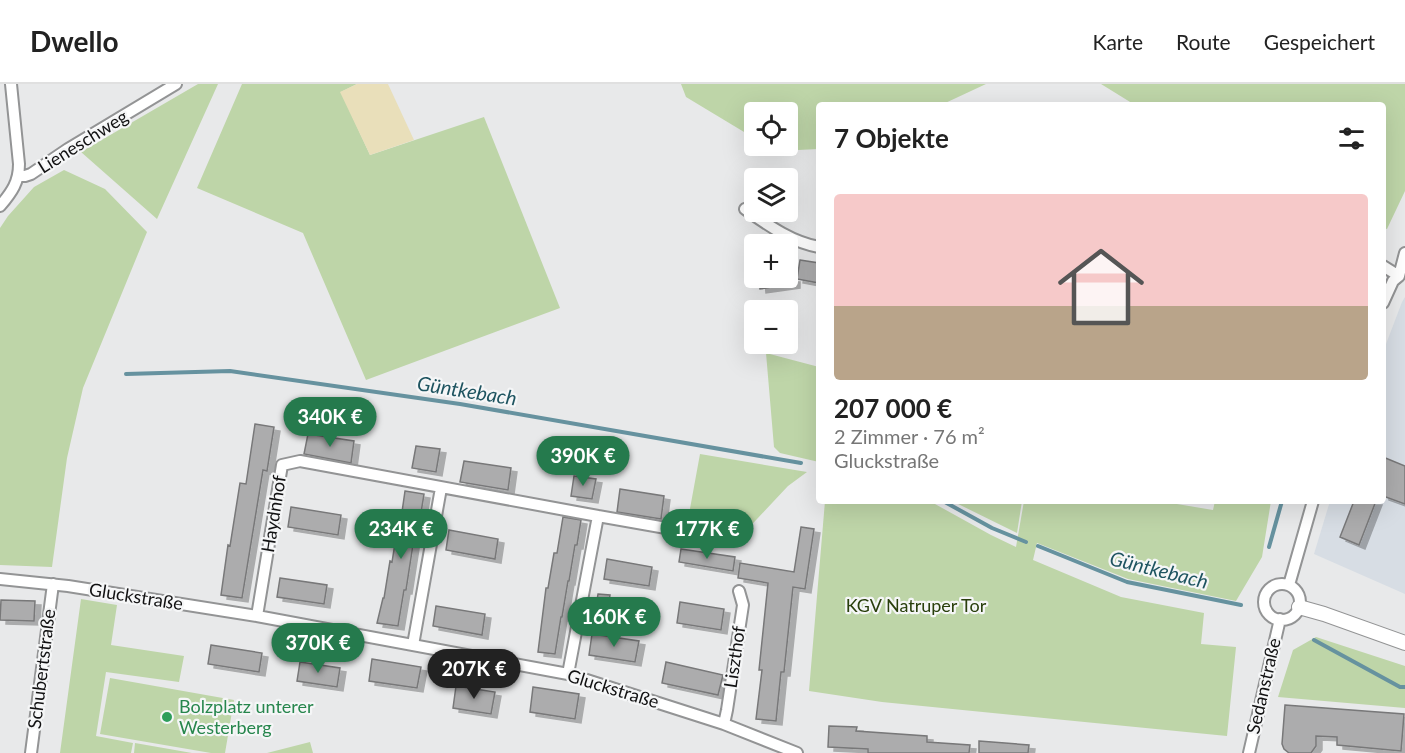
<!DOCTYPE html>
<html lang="de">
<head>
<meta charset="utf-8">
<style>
	:root { --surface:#fff; --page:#f2f2f2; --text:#222; --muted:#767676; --line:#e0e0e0; --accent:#257a4d }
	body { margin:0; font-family:Lato,sans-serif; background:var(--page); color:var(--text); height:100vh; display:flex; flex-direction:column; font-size:22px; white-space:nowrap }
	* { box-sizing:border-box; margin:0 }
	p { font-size:20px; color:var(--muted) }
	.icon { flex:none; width:33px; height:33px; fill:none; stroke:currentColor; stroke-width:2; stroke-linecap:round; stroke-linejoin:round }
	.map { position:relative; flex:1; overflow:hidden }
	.panel { position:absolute; left:816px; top:18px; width:570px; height:402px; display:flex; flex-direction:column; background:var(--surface); border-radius:6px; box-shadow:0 6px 24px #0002 }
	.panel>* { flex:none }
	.controls { position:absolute; left:744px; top:18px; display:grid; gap:12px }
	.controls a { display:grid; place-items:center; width:54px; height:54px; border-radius:6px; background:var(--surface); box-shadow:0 6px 24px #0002; font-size:30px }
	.price { position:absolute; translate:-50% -51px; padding:0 14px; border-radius:21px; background:var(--accent); color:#fff; font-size:20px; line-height:39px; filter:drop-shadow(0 2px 3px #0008) }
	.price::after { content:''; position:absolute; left:50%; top:36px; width:18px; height:14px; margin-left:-9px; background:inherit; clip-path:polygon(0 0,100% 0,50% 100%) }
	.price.on { background:#222; color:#fff }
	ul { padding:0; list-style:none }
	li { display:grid; align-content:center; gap:12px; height:318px; padding:0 18px }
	li span { display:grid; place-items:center; height:186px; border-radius:6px; color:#555 }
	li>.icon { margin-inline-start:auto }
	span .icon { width:108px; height:108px; fill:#fffc; stroke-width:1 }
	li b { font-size:26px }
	h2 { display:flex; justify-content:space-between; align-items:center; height:72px; padding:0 18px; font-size:26px }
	header { display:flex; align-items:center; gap:36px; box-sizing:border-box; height:84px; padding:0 30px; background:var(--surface); border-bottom:2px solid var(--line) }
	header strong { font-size:28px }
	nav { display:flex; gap:33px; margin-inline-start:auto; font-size:21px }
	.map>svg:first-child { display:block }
	.built { fill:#d7dde4 }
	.green { fill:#bed5a8 }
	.sand { fill:#e9dfba }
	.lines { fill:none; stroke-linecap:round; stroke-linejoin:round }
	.stream { stroke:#66929f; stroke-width:4 }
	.building { fill:#acacad; stroke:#787879; stroke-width:1.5; filter:url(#shadow) }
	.minor-casing { stroke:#939495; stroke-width:14 }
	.tertiary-casing { stroke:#939495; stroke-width:16 }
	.minor { stroke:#fff; stroke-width:10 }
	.tertiary { stroke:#fff; stroke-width:14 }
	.leisure-dot { fill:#2e9e5b; stroke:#f5f6f7; stroke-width:2 }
	.labels { text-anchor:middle; stroke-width:4.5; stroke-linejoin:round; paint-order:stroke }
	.street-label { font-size:18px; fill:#111112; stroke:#f5f6f7 }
	.park-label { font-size:18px; fill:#293f0c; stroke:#f5f6f7 }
	.leisure-label { font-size:18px; fill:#27864d; stroke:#f5f6f7; text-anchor:start }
	.water-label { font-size:20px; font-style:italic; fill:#1e5460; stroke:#f5f6f7 }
</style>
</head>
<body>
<header>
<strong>Dwello</strong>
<nav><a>Karte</a><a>Route</a><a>Gespeichert</a></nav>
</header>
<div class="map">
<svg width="1405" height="669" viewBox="0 0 1405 669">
	<defs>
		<filter id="shadow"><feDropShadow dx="6" dy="4" stdDeviation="0" flood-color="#0004"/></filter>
	</defs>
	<rect width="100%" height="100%" fill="#e8e9ea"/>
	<path class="built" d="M1405,213V510L1314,470L1330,417H1383V268L1402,218Z"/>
	<path class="green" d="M198,0H218L157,135L81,68Z
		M242,0H357L341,8L370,71L484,33L560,224L366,296L303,149L197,104Z
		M681,0H986L941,21H819V65L777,67L768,62H788V28H754V54L686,13Z
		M1101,0H1405V107L1387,145L1383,144V21H1135Z
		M64,86L105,105L147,148L83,304L67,374L52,483L0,481V144L8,132L34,103Z
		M766,269L819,283V378L780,369L774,363Z
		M700,370L807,388L788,402L742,451L687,441Z
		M825,417H926L935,420L991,451L1016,463L1024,417H1159L1213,426L1215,417H1271L1262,473L1236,517L1128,495L1037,459L1033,476L1121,513L1204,529L1201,560L1236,563L1227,652L882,618L809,607Z
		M952,417H1022L1017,449Z
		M81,515L117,521L111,561L184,572L179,598L106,588L96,652L133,659L131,669H60Z
		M1316,553L1405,582V624L1278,613L1293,566Z
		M110,594L234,616L225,669H211L100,650Z
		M310,658L313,669H267Z
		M135,659L192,669H134Z"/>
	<path class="sand" d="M357,0H388L414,56L370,71L340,8Z"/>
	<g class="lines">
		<path class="stream" d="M126,290L230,287L460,320L801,379
			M943,417L992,444L1026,458
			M1038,462L1127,498L1241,521
			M1269,463L1282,417
			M1314,556L1400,603H1405"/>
	</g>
	<path class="building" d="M800,176L819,179V199L797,195Z
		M759,194H794V200L760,205Z
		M255,340L274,343L267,387L263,386L242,514L221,511L228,461L230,462L240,399L246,400Z
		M308,350L354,357L351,379L304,370Z
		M416,362L440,365L436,388L412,384Z
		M1383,373L1405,382V420L1383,412Z
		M464,377L511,384L508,406L460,398Z
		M574,392L596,395L592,415L571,412Z
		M620,405L664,412L661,435L617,428Z
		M405,407L424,410L420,435H417L406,506H404L398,542L377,539L383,514H384L390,477L392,478L398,441L400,442Z
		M1354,417H1376L1359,461L1340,453Z
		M291,423L341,431L338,451L288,443Z
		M563,433L581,436L577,461H575L569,497H568L562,533H561L555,570L538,568L546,504H548L554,469H557Z
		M801,443L814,445L805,505L793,503L784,588H781L776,637L756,635L762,586H759L768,499L738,494L740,479L794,488Z
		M449,446L498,455L495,475L446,466Z
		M681,465L735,473L733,487L679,478Z
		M607,475L652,483L649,502L604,495Z
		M280,494L327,501L324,520L277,513Z
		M598,510L610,511L608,524L596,523Z
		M1,516L35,517L34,537L0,536Z
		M680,518L724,525L721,546L677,539Z
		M436,522L485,530L482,551L433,542Z
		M592,550L639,557L635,578L589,571Z
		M211,561L262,569L259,588L208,580Z
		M372,575L421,583L417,604L369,597Z
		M300,578L340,584L337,603L297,597Z
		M666,578L723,591L718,611L662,599Z
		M456,602L495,608L491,630L453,624Z
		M533,603L579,610L575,635L530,628Z
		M1285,621L1404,630L1401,667L1337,661V653L1316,652V662L1311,669H1289L1284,665L1282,660Z
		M829,642L857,643L856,647L927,652V658L970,661L969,669H868V665L828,663Z
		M979,657L1029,661L1028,669H979Z"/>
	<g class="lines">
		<defs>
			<path id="minor" d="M19,92H25L31,90L68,65L176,0
				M0,122C12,108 19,98 19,80L11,0
				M745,125C768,141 791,158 819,163
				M1383,182L1399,192
				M1383,219L1393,197L1399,192L1405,169
				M0,495L68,502L257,532L568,590L724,640L797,669
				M1264 518a18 18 0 1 1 36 0a18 18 0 1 1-36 0Z
				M1289,501L1313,417
				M257,532L282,381L300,377L598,432
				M413,561L441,404
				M568,590L598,432L683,447
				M724,640L727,626L743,521L739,507
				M31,669L53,500
				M1249,669L1280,535"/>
			<path id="tertiary" d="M1299,523L1324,530L1405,559"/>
		</defs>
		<use href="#minor" class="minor-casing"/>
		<use href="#tertiary" class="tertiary-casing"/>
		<use href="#minor" class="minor"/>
		<use href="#tertiary" class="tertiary"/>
	</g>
	<circle class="leisure-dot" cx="167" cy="633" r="6"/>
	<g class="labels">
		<g class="street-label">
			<text transform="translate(83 58) rotate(-32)" y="6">Lieneschweg</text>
			<text transform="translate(274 430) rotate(-81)" y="6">Haydnhof</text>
			<text transform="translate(136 513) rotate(9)" y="6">Gluckstraße</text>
			<text transform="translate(735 573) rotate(-82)" y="6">Liszthof</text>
			<text transform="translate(42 585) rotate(-83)" y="6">Schubertstraße</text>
			<text transform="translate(1264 602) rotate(-77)" y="6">Sedanstraße</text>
			<text transform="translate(613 605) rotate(17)" y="6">Gluckstraße</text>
		</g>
		<g class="park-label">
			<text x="916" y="528">KGV Natruper Tor</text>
		</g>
		<g class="leisure-label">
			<text x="179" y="629">Bolzplatz unterer<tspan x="179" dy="21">Westerberg</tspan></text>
		</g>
		<g class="water-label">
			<text transform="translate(467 307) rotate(9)" y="7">Güntkebach</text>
			<text transform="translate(1159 486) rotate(14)" y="7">Güntkebach</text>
		</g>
	</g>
</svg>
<div class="controls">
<a><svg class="icon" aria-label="locate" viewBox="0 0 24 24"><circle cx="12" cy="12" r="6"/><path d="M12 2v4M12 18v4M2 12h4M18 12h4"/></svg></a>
<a><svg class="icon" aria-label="layers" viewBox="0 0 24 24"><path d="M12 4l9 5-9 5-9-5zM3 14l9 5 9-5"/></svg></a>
<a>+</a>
<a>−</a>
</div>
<b class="price" style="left:330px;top:364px">340K €</b>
<b class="price" style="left:583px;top:403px">390K €</b>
<b class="price" style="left:401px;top:476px">234K €</b>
<b class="price" style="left:707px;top:476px">177K €</b>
<b class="price" style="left:614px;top:564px">160K €</b>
<b class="price" style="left:318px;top:590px">370K €</b>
<b class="price on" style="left:474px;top:616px">207K €</b>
<section class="panel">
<h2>7 Objekte<svg class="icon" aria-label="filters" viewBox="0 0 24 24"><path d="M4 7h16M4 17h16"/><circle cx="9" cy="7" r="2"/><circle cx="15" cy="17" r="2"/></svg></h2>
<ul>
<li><span style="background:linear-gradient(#f6c9c9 60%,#b9a48a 0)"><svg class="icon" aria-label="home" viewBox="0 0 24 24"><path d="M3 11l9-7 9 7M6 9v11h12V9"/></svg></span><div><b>207 000 €</b><p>2 Zimmer · 76 m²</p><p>Gluckstraße</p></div></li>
</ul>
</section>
</div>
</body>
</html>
